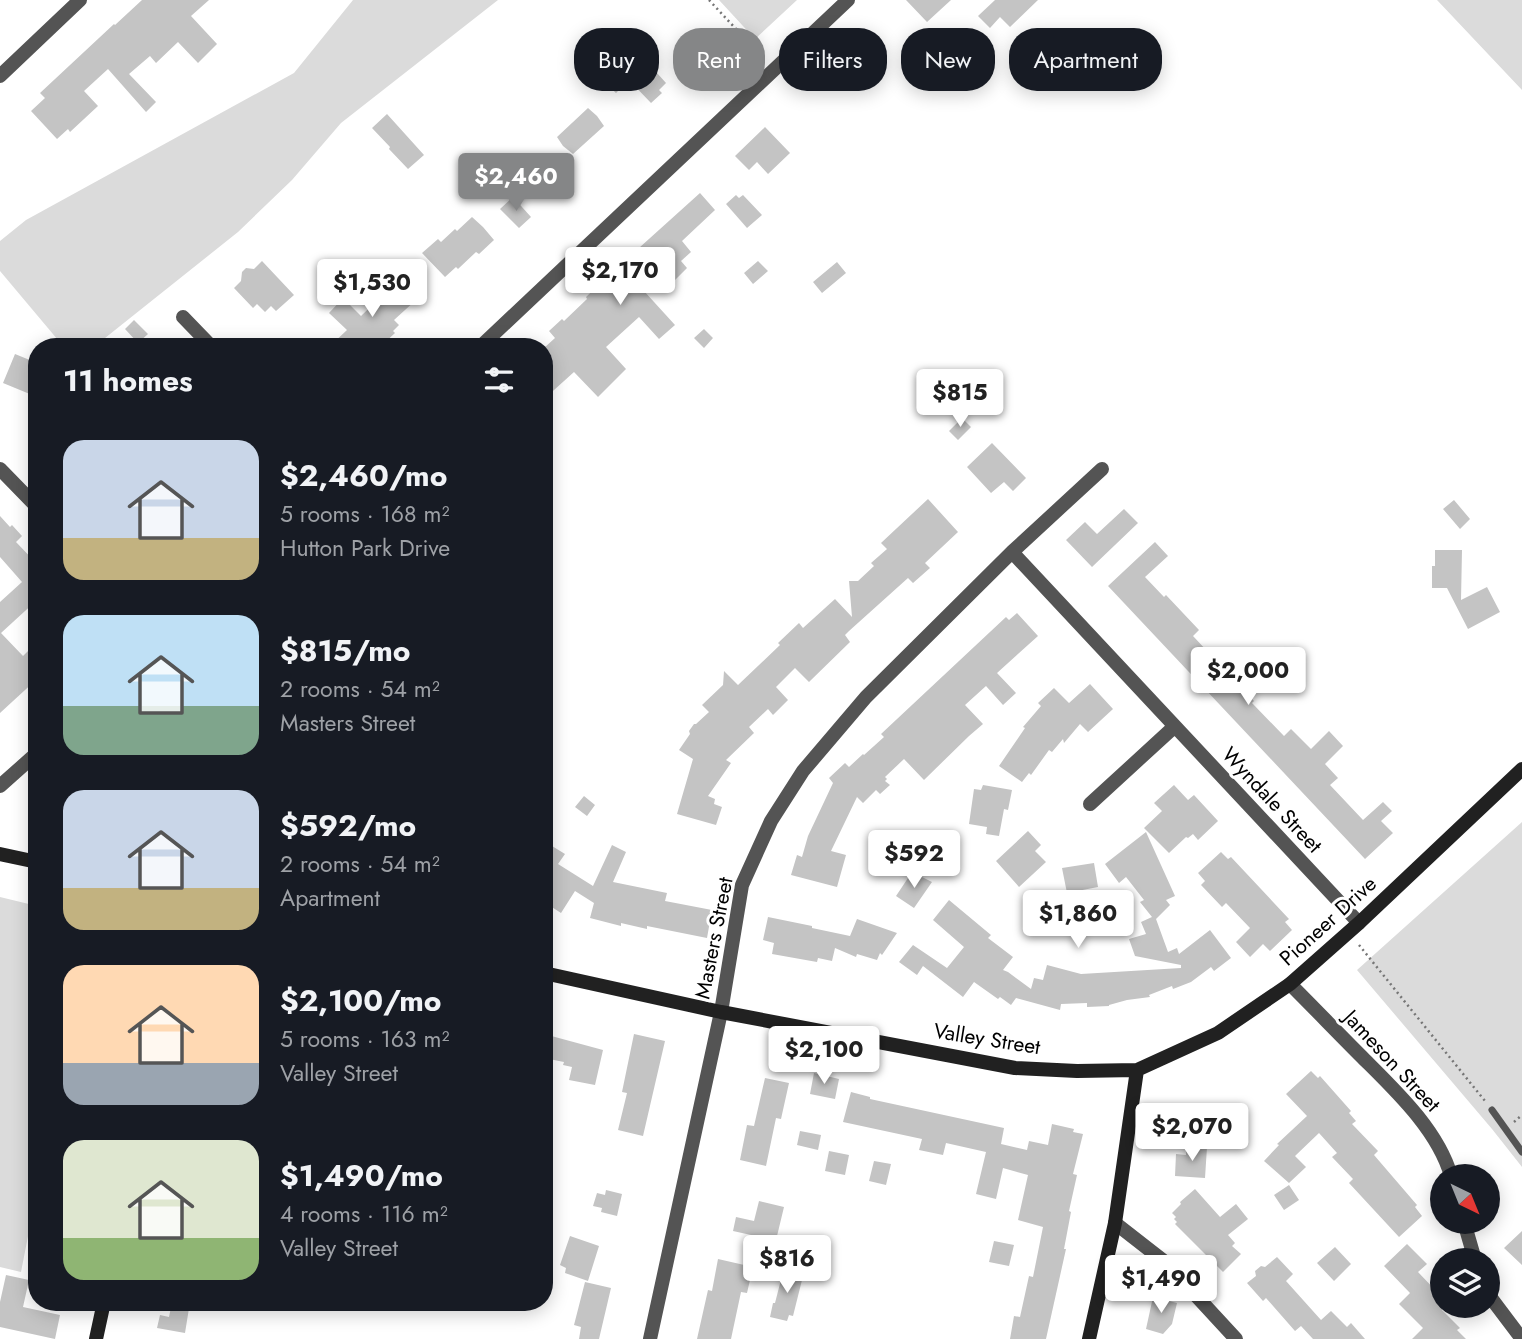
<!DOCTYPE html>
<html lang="en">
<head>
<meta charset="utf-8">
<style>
	:root { --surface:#171b24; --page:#20242c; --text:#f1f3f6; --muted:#9ea1a6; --accent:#858687 }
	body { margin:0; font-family:Jost,sans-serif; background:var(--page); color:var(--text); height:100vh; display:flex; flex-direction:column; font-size:26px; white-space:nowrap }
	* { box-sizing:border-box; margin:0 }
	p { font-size:23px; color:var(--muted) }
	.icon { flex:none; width:38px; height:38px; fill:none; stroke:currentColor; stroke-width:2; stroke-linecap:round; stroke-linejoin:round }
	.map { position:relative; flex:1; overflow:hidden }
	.side { position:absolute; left:28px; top:338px; width:525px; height:973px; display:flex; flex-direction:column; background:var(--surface); border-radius:28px; box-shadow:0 4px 18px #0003 }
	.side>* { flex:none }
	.hud { position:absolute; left:574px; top:28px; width:665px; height:63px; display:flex; gap:14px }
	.needle { width:46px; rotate:137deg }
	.tools { position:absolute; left:1430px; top:1164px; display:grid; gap:14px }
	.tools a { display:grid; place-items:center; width:70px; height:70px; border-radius:50%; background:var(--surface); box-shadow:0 4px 18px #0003; font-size:35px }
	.price { position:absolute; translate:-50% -60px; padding:0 16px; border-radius:7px; background:#fff; color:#222; font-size:23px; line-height:46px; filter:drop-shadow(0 2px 4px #0008) }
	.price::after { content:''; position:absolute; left:50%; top:42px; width:21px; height:16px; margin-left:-10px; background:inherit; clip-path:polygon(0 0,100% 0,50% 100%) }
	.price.on { background:var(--accent); color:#fff }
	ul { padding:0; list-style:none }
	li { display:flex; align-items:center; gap:21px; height:175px; padding:0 35px }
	li span { display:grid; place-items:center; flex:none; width:196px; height:140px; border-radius:21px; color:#555 }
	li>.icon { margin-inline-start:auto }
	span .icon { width:84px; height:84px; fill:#fffc; stroke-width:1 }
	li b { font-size:30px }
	h2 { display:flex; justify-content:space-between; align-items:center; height:84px; padding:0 35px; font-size:30px }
	.pill { padding:0 24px; border-radius:28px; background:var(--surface); box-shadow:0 4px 18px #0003; font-size:24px; line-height:63px }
	.pill.on { background:var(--accent); color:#fff }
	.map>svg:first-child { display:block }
	.green { fill:#dbdbdb }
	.building { fill:#c4c4c4 }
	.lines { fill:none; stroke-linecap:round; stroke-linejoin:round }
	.path { stroke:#767676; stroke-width:2.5; stroke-dasharray:2 3.5; stroke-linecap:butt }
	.lane { stroke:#545454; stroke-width:7 }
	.street { stroke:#545454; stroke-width:14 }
	.secondary { stroke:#212121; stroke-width:14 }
	.labels { text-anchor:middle; stroke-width:6; stroke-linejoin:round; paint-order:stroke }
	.street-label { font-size:21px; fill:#000; stroke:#fff }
</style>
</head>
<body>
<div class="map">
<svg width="1522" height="1339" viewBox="0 0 1522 1339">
	<rect width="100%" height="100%" fill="#fff"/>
	<path class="green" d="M353,0H498L341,123L292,180L238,232L95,346H63L0,271V241L26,220L294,73Z
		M719,0H797L755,39Z
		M1437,0H1522V90Z
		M1522,822V1167L1492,1129L1357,970Z
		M0,897L37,906V1190L21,1272L0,1267Z"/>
	<path class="building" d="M142,0H209L191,16L217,44L198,63L178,42L156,63L150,56L129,74L156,102L146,112L108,69L84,91L98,106L70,132L68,129L57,139L31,111L45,98L40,93L114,24L115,25Z
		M906,0H951L927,22Z
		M995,0H1038L1010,27L1000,17L990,28L978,16Z
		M647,62L666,83L659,90L662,93L651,103L629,80Z
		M616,70L627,82L616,93L604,82Z
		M588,108L597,116L604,126L573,154L563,146L557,137Z
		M387,114L424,155L408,169L389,149L390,147L372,128Z
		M765,127L790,153L768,174L757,162L749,170L735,156Z
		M700,193L715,210L682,241L691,252L681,261L687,268L673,282L664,273L644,291L675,325L659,339L639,317L606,347L626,369L598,397L574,372L544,399V348L555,338L549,331L562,319L564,321L587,299L586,297L609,275Z
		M736,195L739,198L743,195L762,215L747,228L726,204Z
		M513,197L531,217L519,228L500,209Z
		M472,217L483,227L494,240L479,254L476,252L458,269L456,267L445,277L422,253L438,239L441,242L455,229L457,231Z
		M262,261L294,295L276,311L271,306L265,312L257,304L253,308L234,288L241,281L242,272L246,268L254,269Z
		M758,261L768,271L753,284L744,273Z
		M837,262L846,273L822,293L813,282Z
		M398,280L416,300L394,320L399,325L393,331L395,333L381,346H330L347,330L329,313L343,298L361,316Z
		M134,320L148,334L138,343L125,329Z
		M704,329L713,338L704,348L694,338Z
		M15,354L37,363V397L3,383Z
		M962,418L971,427L958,440L949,431Z
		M992,443L1026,478L1013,491L1004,482L991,493L967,467Z
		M928,499L958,532L925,563L930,568L913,583L908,578L849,631L845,635L850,642L809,682L795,668L776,687L788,700L773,715L768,709L749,727L754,733L726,760L731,763L708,796L715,799L714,804L722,807L716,825L677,814L693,759L679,750L690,734L689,731L694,724H696L709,712L702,705L723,685L724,671L738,685L780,645L778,643L799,623L803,628L835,599L852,617L849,581H858L874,566L871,563L887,549L881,543Z
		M1454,500L1470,519L1460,529L1443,509Z
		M1124,509L1138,523L1092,567L1066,540L1085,522L1097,534Z
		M0,516L10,527L12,525L22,536L16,542L37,564V600L1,633L23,656L37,642V679L0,713V602L22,582L0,557Z
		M1155,542L1168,556L1145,577L1164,597L1166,595L1199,630L1193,636L1254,701L1252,703L1284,736L1291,729L1311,749L1329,731L1343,746L1325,764L1338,778L1330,785L1363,820L1383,802L1392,811L1381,821L1393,833L1365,859L1108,586Z
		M1435,550H1462L1461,600L1487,587L1500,612L1468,629L1447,588H1432V566H1435Z
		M1017,613L1038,636L997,673L1016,693L1003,705L986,686L965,705L983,724L969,736L924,780L904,759L885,777L887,779L885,781L890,785L880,794L876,790L863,803L857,797L831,851L846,855L837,887L791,875L797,855L802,857L808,836L833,783L829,778L845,763L849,767L863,754L864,755L884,737L881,734L1006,617L1009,620Z
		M1090,684L1113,709L1088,732L1080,724L1064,743L1063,739L1052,752L1049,750L1031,775L1029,773L1022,782L999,766L1025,728L1023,727L1041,706L1038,703L1054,688L1069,703Z
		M983,785L1012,790L1008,810L1004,809L999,836L986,834L987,827L969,824L974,789L981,790Z
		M1174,785L1188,800L1194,795L1218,821L1198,840L1193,834L1188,838L1186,837L1169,853L1144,828L1162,811L1154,803Z
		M584,796L595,805L587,816L575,807Z
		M1028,831L1041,845L1035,851L1046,862L1019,887L996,861Z
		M1146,832L1175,896L1166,900L1170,905L1156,919L1168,952L1177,948L1179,954L1210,930L1231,958L1214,971L1211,967L1191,982L1173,989L1172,986L1149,995L1150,997L1127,1000L1109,1005V1006L1087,1007V1003L1061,1004L1060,1010L1016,998L1011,1005L1000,997L998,999L974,982L963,997L923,966L917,975L899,962L913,945L947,968L964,947L933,920L949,900L991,935L988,938L1013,957L1003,970L1008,972L1031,989L1034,978L1043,980L1047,965L1081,974L1181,968V965L1135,956L1129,939L1146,934L1141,922L1152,917L1140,902L1144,900L1126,877L1119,883L1105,864Z
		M944,839L957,853L941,867L925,856Z
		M612,845L626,852L613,882L667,893L665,901L712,910L707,938L647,926V929L621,923V926L590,918L594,903L575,891L561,913L544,902V855L546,856L552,846L565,854L558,864L593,886Z
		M1221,852L1228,859L1231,857L1289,919L1285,922L1292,930L1270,951L1263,944L1250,957L1236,942L1250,928L1226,903L1222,907L1201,885L1205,881L1198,873Z
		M1094,863L1098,887L1067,893L1062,868Z
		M912,872L932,882L914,908L896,896Z
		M1039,896L1051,902L1043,919L1031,913Z
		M768,917L812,926V928L850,936L857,919L897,933L882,955L880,953L877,960L857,954L856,957L835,948L832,961L818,958L817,962L772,954L774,943L763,940Z
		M544,1034L603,1050L595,1085L569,1080L572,1067L563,1065L564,1062L544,1058Z
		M634,1034L665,1041L643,1136L618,1130L627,1093L622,1092Z
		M1311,1071L1318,1078L1320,1076L1351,1111L1349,1113L1356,1121L1352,1124L1378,1151L1374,1155L1417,1205L1415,1207L1422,1216L1399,1237L1349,1183L1353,1179L1332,1157L1337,1153L1319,1133L1295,1156L1306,1167L1289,1183L1264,1161L1279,1145L1277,1144L1307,1116L1286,1094Z
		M814,1073L839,1079L835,1099L810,1094Z
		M765,1078L789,1083L781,1119L776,1118L766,1166L740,1160L747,1125L754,1126Z
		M851,1092L870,1097V1099L1004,1128L1001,1144L1027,1150L1029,1141L1048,1145L1052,1124L1074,1129L1073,1132L1083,1134L1073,1174L1077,1175L1069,1211L1071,1212L1064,1249H1066L1046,1339H1010L1014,1316L1020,1317L1029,1276L1033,1277L1043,1227L1018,1220L1028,1175L1003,1168L996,1199L976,1194L986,1152L946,1143L943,1155L919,1150L922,1139L843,1122Z
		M800,1131L821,1135L818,1150L797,1145Z
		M1186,1146L1207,1147L1205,1178L1175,1176L1176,1154L1186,1155Z
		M829,1151L849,1155L845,1175L825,1171Z
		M874,1161L891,1164L886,1185L869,1181Z
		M1289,1185L1299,1200L1284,1210L1274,1195Z
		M1195,1189L1220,1217L1236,1204L1248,1219L1228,1235L1235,1243L1232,1246L1241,1254L1223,1272L1175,1224L1177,1222L1174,1219L1176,1217L1172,1213L1181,1204L1180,1202Z
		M606,1190L622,1194L617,1216L601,1212L602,1208L593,1206L597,1193L605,1195Z
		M759,1201L784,1207L771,1261L746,1255L751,1235L733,1231L736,1217L754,1221Z
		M1522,1231V1265L1504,1248Z
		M570,1236L599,1246L588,1281L565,1273L566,1268L560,1265Z
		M994,1241L1014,1245L1009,1266L989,1262Z
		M1407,1244L1427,1264L1418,1272L1438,1293L1436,1295L1442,1302V1310L1460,1328L1457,1330L1466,1339H1412L1423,1328L1399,1304L1410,1293L1384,1266Z
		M1335,1247L1351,1264L1334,1281L1317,1263Z
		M1277,1257L1293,1274L1286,1281L1321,1320L1331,1311L1347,1327L1351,1323L1365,1339H1313L1301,1326L1295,1331L1266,1298L1263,1301L1247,1283L1256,1276L1255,1271L1261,1266L1265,1267Z
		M718,1259L753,1267L747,1293L741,1292L731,1339H697L708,1290L712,1291Z
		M784,1268L804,1272L793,1316L789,1315L787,1321L770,1317L773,1303H775Z
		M6,1275L29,1280L23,1307L60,1315L55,1339L0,1327V1302Z
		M585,1282L611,1288L599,1339H579L581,1327L574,1325Z
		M1153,1297L1177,1303L1172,1324L1163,1334L1146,1329Z
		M172,1302H190L185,1333L157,1328L160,1315L169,1317Z"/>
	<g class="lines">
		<path class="path" d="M709,0L764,59
			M1359,945L1485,1101
			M1514,1122L1522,1115"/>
		<path class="lane" d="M1492,1110L1522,1152"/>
		<path class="street" d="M0,76L80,0
			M183,317L211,346
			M481,346L848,0
			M0,469L37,507
			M1012,552L1359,923
			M0,786L37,753
			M1090,804L1174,727
			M1290,984C1314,1008 1338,1033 1362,1057C1395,1090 1438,1130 1451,1176
			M1464,1222L1475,1260
			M1115,1223L1165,1262L1236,1339
			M1488,1294L1522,1339
			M650,1339L721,1012L742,885L771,821L803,771L866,697L1012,552L1102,469"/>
		<path class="secondary" d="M0,854L37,862
			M544,973L721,1012L1015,1068L1077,1071L1137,1070L1218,1033L1290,984L1359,923L1522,769
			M96,1339L104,1302
			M1089,1339L1115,1223L1137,1070"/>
	</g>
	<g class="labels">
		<g class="street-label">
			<text transform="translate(1272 800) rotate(47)" y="7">Wyndale Street</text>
			<text transform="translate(1328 921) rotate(-42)" y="7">Pioneer Drive</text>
			<text transform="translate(714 938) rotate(-79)" y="7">Masters Street</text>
			<text transform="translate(987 1039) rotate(9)" y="7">Valley Street</text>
			<text transform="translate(1392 1061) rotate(47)" y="7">Jameson Street</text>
		</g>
	</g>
</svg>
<div class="tools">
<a><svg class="needle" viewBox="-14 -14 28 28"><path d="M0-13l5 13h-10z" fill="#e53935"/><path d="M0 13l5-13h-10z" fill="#9ea1a6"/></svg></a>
<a><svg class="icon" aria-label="layers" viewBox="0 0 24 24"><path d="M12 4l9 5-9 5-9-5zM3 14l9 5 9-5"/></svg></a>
</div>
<b class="price on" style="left:516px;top:213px">$2,460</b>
<b class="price" style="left:620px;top:307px">$2,170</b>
<b class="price" style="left:372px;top:319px">$1,530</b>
<b class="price" style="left:960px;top:429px">$815</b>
<b class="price" style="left:1248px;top:707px">$2,000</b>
<b class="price" style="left:914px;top:890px">$592</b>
<b class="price" style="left:1078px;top:950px">$1,860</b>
<b class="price" style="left:824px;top:1086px">$2,100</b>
<b class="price" style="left:1192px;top:1163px">$2,070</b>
<b class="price" style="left:787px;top:1295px">$816</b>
<b class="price" style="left:1161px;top:1315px">$1,490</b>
<div class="hud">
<a class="pill">Buy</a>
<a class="pill on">Rent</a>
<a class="pill">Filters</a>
<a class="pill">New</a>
<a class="pill">Apartment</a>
</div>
<section class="side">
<h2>11 homes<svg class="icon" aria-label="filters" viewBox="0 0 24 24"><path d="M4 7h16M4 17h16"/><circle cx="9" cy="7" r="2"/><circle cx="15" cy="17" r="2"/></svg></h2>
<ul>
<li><span style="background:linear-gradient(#c9d6e8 70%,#c2b280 0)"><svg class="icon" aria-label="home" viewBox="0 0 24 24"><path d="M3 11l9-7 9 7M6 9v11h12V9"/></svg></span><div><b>$2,460/mo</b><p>5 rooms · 168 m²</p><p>Hutton Park Drive</p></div></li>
<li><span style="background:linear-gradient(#bfe0f5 65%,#7fa58c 0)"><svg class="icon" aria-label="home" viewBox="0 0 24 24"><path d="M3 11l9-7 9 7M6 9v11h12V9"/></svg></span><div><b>$815/mo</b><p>2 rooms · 54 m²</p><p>Masters Street</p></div></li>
<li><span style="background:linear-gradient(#c9d6e8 70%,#c2b280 0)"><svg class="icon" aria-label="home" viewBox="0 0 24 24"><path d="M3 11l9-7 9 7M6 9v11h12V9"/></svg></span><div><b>$592/mo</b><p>2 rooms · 54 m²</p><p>Apartment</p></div></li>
<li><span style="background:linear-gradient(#ffd9b3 70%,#9aa5b1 0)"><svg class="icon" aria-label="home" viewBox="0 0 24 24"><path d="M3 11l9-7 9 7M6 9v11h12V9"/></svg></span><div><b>$2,100/mo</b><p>5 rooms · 163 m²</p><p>Valley Street</p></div></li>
<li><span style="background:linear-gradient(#dfe7d0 70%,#8fb573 0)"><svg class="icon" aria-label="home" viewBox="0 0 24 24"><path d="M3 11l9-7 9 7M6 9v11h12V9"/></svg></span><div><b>$1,490/mo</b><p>4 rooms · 116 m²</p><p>Valley Street</p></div></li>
</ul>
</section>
</div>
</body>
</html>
